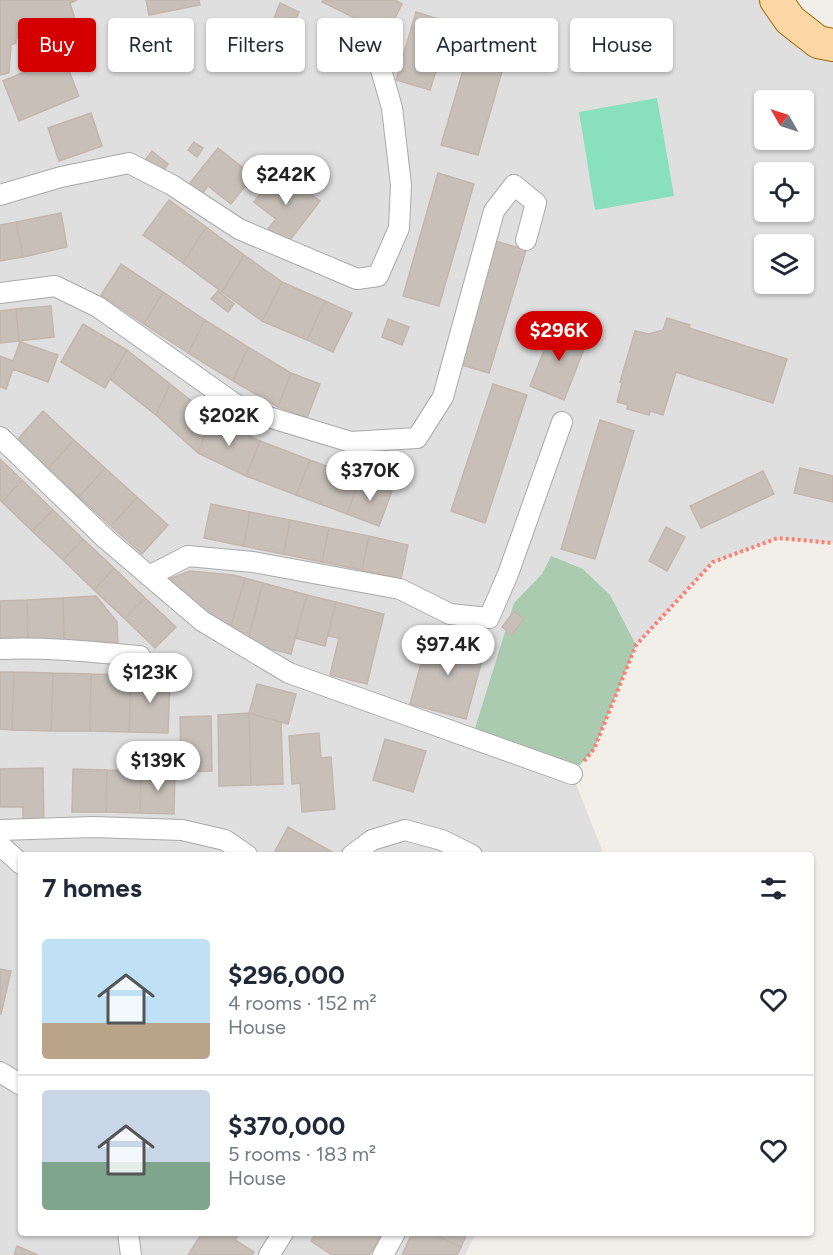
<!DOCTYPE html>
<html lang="en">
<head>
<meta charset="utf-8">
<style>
	:root { --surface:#fff; --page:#f6f6f7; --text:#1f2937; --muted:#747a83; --line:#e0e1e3; --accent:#d40000 }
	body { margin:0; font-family:Figtree,sans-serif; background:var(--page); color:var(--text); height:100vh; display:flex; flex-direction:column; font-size:22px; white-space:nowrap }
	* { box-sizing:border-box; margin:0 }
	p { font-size:20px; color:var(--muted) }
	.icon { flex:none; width:33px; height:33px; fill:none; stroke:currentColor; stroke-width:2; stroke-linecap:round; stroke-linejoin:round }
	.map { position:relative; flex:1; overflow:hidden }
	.drawer { position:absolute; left:18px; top:852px; width:796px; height:384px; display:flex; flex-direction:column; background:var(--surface); border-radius:6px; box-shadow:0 2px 4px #0004 }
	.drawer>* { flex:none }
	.hud { position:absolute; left:18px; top:18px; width:798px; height:54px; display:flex; gap:12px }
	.needle { width:39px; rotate:309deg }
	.fabs { position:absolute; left:754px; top:90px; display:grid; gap:12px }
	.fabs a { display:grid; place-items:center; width:60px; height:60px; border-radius:6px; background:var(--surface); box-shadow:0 2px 4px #0004; font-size:30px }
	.price { position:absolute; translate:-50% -51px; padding:0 14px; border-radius:21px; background:#fff; color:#222; font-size:20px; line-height:39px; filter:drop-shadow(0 2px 3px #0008) }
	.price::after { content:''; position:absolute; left:50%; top:36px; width:18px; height:14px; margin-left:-9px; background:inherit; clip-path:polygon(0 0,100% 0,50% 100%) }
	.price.active { background:var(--accent); color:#fff }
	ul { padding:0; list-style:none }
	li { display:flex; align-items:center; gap:18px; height:150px; padding:0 24px }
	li+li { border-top:2px solid var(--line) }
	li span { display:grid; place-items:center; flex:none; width:168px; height:120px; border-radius:6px; color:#555 }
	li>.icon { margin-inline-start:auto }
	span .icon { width:72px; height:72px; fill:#fffc; stroke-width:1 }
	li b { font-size:26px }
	h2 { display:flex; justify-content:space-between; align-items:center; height:72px; padding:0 24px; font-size:26px }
	.pill { padding:0 21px; border-radius:6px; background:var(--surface); box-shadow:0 2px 4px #0004; font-size:21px; line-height:54px }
	.pill.active { background:var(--accent); color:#fff }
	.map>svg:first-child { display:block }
	.residential { fill:#e0dfdf; fill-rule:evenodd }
	.cemetery { fill:#aacbaf }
	.pitch { fill:#88e0be }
	.building { fill:#c7bfb8; stroke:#c4b6ab; stroke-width:1.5 }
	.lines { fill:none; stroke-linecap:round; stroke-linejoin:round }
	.street-casing { stroke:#a9a9a9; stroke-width:22 }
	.primary-casing { stroke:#a06b00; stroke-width:34 }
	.path { stroke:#fa8072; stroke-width:4; stroke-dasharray:3 3; stroke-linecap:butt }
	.street { stroke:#fff; stroke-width:20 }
	.primary { stroke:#fcd6a4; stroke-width:32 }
</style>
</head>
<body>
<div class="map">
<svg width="833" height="1255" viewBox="0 0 833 1255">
	<rect width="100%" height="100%" fill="#f2efe9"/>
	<path class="residential" d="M0,0H776L833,45V543L778,538L713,562L636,645L594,749L572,774L604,855H21V1233H476L465,1255H0ZM765,100H804V140H765ZM765,172H804V212H765ZM765,244H804V284H765Z"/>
	<path class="cemetery" d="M551,556L583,569L610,595L636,645L594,749L572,774L472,738L514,603L542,574Z"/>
	<path class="pitch" d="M657,98L674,196L595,210L579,112Z"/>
	<path class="building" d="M0,0H77L70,3L79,31L47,41L16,38V43L11,45L9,73L0,75Z
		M146,0H199L200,5L149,15Z
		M323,0H395L402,4L387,34L322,2Z
		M280,3L299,12L291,29L273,21Z
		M416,12L451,23L430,90L396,80Z
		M477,23L513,33L478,155L441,145Z
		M63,56L79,96L19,121L3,81Z
		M91,113L102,146L59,161L48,128Z
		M194,142L203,148L197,157L188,150Z
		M218,148L260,181L252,192L245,186L231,204L208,186L202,194L189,184Z
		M152,151L168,164L162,173L146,159Z
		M279,170L320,201L287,244L268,229L276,219L254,202Z
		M438,173L474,184L439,306L403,296Z
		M169,200L206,227L183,263L143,235Z
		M61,213L67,247L23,257L16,222Z
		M16,222L23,257L0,261V225Z
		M206,227L244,255L222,292L183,263Z
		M492,240L526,250L489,373L455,363Z
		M244,255L282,282L262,321L222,292Z
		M121,264L163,292L144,324L101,295Z
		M282,282L325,301L307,340L262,321Z
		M218,291L234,304L228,312L211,299Z
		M163,292L205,320L188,353L144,324Z
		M325,301L352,313L333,352L307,340Z
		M51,306L54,337L19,341L16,309Z
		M16,309L19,341L0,343V311Z
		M667,318L690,325L689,328L787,359L773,403L676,372L663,415L650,411L649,415L627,409L628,405L617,402L622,383L620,382L635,331L649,334L663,330Z
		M388,319L409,327L402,345L382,337Z
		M205,320L248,347L233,381L188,353Z
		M83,324L127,350L105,388L61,362Z
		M554,325L588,339L564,400L530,386Z
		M20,342L58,355L48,382L13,369L6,389L0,387V356L13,361Z
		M248,347L291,373L278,407L233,381Z
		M127,350L170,384L156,415L110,379Z
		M291,373L320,384L307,418L278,407Z
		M170,384L212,417L198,453L156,415Z
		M493,384L527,395L485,523L451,511Z
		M43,411L74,440L48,469L17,440Z
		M212,417L260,441L246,476L198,453Z
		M600,420L634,431L595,559L561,549Z
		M74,440L105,468L79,497L48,469Z
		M260,441L310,460L296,495L246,476Z
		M0,459L22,480L2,502L0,500Z
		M310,460L360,479L347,514L296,495Z
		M105,468L137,497L111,526L79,497Z
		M800,468L833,476V502L794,493Z
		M763,471L774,494L701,528L690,506Z
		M360,479L392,491L379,526L347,514Z
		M22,480L53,510L32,531L2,502Z
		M137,497L168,525L142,554L111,526Z
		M211,504L250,512L243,546L204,538Z
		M53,510L83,539L63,560L32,531Z
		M250,512L290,520L283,554L243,546Z
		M290,520L329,528L322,562L283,554Z
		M666,527L685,537L667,571L649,561Z
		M329,528L369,536L362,570L322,562Z
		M369,536L408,545L401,579L362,570Z
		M83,539L114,568L94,590L63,560Z
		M114,568L145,598L125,619L94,590Z
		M190,571L233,575L245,578L230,629L219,625L169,579Z
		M245,578L263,583L249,634L230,629Z
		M263,583L307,595L291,654L247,643Z
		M307,595L336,602L325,646L295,638Z
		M96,596L117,622L118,642L64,643L63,598Z
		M63,598L64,643L28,642L27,600Z
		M145,598L176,627L155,648L125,619Z
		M27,600L28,642L0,643V601Z
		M336,602L384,614L367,684L330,675L339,638L328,636Z
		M514,611L524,619L512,635L502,627Z
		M429,634L485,649L466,719L410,704Z
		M0,672H14L12,730L0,729Z
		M14,672L53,673L51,731L12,730Z
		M53,673L91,674L90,731H51Z
		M91,674L131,675L129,732L90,731Z
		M131,675L170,676L168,733L129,732Z
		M257,684L296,694L288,724L249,713Z
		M249,713L281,722L283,784L251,785Z
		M249,713L251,785L219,786L218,715Z
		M211,716L212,771L181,772L180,717Z
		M319,733L321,758L331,757L335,809L302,812L300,783L292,784L289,736Z
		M385,739L426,751L413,792L373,780Z
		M43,768L44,828L23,829V807H0V769Z
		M73,769L107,770L106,812H72Z
		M107,770L141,771L140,813L106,812Z
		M141,771L175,772L174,814L140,813Z
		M288,827L334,853L333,855H273Z
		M0,969L11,971L1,1014H0Z
		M202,1233H240L235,1240L254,1252L252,1255H188Z
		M316,1233H383L369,1255H332L311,1241Z
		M412,1233H430L461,1247L457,1255H402Z
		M430,1233H467L461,1247Z
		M17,1246L38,1255H14Z"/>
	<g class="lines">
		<defs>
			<path id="street" d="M0,195L61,177L129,163L172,185L239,229L357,279L378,276L399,228L401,185L392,108L378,59
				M0,293L55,286L98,307L242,409L351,442L417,438L443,397L494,211L514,185L536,203L526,240
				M0,437L107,540L202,621L289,673L572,774
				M149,576L188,556L253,562L400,589L450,614L489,618L508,574L562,422
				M0,649C47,647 94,652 140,656
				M0,830L93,827L182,830L225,840L247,855
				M0,845L21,864
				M352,855L372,840L405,830L442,840L472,855
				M0,1072L21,1085
				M128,1233L131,1255
				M269,1255L283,1233
				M383,1255L395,1233"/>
			<path id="primary" d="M776,0L790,20L818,42L833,45"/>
		</defs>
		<use href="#street" class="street-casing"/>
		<use href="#primary" class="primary-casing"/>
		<path class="path" d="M584,761L594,749L636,645L713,562L778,538L833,543"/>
		<use href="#street" class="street"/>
		<use href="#primary" class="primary"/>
	</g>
</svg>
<div class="fabs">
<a><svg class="needle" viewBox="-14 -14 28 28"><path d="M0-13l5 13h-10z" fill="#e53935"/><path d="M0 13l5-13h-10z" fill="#747a83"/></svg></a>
<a><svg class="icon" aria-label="locate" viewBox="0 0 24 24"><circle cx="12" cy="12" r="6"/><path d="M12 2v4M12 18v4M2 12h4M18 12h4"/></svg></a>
<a><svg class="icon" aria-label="layers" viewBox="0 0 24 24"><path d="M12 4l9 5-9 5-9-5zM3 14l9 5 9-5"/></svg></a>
</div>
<b class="price" style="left:286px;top:206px">$242K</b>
<b class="price active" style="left:559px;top:362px">$296K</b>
<b class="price" style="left:229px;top:447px">$202K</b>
<b class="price" style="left:370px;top:502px">$370K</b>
<b class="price" style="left:448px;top:676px">$97.4K</b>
<b class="price" style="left:150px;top:704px">$123K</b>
<b class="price" style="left:158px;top:792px">$139K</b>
<div class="hud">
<a class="pill active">Buy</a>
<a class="pill">Rent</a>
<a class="pill">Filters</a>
<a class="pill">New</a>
<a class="pill">Apartment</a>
<a class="pill">House</a>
</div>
<section class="drawer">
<h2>7 homes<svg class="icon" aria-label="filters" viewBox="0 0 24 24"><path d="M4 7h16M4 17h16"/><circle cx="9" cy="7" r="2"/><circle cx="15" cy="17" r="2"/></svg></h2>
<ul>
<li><span style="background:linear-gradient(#bfe0f5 70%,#b9a48a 0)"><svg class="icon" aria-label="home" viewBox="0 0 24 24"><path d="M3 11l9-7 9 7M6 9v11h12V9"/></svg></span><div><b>$296,000</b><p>4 rooms · 152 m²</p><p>House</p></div><svg class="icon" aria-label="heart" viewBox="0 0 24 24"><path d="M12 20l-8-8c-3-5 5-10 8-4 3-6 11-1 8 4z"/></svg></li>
<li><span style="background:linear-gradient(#c9d6e8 60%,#7fa58c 0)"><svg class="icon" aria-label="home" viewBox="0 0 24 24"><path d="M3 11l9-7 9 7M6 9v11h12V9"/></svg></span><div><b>$370,000</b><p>5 rooms · 183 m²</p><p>House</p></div><svg class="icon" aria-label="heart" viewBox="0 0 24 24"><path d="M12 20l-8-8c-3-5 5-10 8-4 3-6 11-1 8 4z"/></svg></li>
</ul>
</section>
</div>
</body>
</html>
